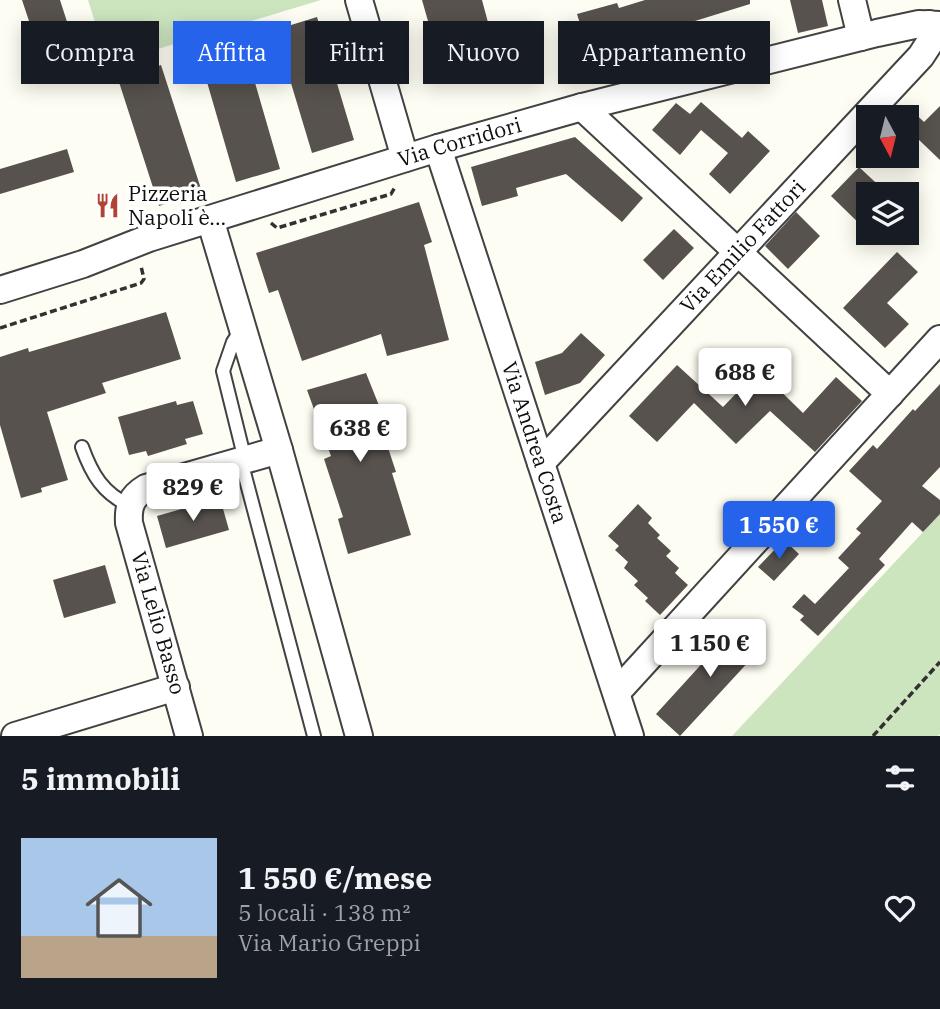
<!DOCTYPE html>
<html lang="it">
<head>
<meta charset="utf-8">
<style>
	:root { --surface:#171b24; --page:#242831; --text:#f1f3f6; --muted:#9ea1a6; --accent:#2563eb }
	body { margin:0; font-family:"IBM Plex Serif",serif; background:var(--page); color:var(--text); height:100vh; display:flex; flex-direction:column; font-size:26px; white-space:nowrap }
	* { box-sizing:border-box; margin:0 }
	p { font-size:23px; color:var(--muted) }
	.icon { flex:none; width:38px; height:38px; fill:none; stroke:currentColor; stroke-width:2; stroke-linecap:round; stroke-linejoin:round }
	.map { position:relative; height:736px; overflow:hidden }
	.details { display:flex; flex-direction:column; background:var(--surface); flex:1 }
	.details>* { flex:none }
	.guide { position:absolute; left:21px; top:21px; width:900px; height:63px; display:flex; gap:14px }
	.needle { width:46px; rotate:173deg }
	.controls { position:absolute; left:856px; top:105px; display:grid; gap:14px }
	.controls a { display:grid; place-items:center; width:63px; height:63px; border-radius:0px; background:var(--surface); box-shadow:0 4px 18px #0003; font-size:35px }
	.price { position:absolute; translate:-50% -60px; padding:0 16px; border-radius:7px; background:#fff; color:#222; font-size:23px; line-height:46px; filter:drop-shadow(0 2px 4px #0008) }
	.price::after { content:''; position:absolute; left:50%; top:42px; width:21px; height:16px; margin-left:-10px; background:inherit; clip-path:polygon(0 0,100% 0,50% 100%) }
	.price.active { background:var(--accent); color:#fff }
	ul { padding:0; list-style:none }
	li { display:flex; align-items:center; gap:21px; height:175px; padding:0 21px }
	li span { display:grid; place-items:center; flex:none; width:196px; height:140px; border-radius:0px; color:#555 }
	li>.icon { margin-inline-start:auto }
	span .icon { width:84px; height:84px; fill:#fffc; stroke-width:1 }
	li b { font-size:30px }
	h2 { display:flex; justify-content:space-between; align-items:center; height:84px; padding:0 21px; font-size:30px }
	.tag { padding:0 24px; border-radius:0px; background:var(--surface); box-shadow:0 4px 18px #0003; font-size:24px; line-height:63px }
	.tag.active { background:var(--accent); color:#fff }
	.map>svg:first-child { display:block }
	.green { fill:#cde5bf }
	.building { fill:#57524d }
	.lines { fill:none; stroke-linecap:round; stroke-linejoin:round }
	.service-casing { stroke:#424242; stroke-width:16 }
	.minor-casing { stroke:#424242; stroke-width:30 }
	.path { stroke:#313131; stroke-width:3.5; stroke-dasharray:7 3.5; stroke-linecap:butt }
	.service { stroke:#fff; stroke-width:12 }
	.minor { stroke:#fff; stroke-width:26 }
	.labels { text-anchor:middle; stroke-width:7; stroke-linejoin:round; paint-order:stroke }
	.street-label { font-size:21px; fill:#0f0f0f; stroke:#fff }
	.poi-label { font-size:21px; fill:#0f0f0f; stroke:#fff; text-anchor:start }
</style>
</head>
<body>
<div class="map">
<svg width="940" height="736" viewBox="0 0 940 736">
	<rect width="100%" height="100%" fill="#fefdf3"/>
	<path class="green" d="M88,0H321L108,64Z
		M940,514V734L938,736H732Z"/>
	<path class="building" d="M22,0H60L71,34L42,43L36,26L31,27Z
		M422,0H482L493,41L438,56Z
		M645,0H750V4L640,38L642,45L601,57L593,34L584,37L577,14L617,3L619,8Z
		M790,0H822L828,26L798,33Z
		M317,17L354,140L312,153L275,30Z
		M242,38L280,169L236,182L198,51Z
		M161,65L202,192L159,206L118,79Z
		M701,102L742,138L748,131L770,151L730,194L709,174L728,153L701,130L680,155L652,130L676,103L690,114Z
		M906,105L924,122L940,106V160L918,139L906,151Z
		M575,137L643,198L622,222L566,174L516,188L518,196L482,206L471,167Z
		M67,149L74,172L0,194V169Z
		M859,167L888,194H868V232L831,196Z
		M419,202L432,242L424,245L449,340L387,356L381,334L302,361L278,290L269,293L256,253Z
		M796,212L820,236L788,269L765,246Z
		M674,229L694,248L663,280L643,260Z
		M897,252L918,272L887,303L909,324L885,348L843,308Z
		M166,312L181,359L102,383L106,393L47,412L68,480L41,488L42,492L21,498L0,425V357L28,348L29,352Z
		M581,333L605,355L580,383L545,395L535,362L562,353Z
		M677,365L723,407L759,370L803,413L836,377L862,401L815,452L770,411L736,444L694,403L657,442L629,416Z
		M366,373L382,413L377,414L396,472L392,473L411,535L348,554L338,519L343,517L324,459L331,456L307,390Z
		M940,384V467L922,486L940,500V514L923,532L912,522L879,559L885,565L818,636L800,620L804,616L792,607L804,594L815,604L849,568L838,558L861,533L856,529L882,501L849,471L873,445L877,449L913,409L915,411Z
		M176,401L177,405L193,401L203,434L185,439L187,444L148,456L146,451L129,455L118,417Z
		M220,498L229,530L166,548L157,516Z
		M638,504L652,518L648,523L660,535L657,538L671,551L666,556L679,568L675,573L688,585L660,615L645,601L648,598L634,585L638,581L624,568L628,562L615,550L619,546L608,536Z
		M784,540L799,554L774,581L758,567Z
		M105,565L116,603L64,618L53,580Z
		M739,623L764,645L680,736L656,714Z"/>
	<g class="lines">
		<defs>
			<path id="service" d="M241,330L233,342L223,371L245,460
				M82,447C92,475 103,493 130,506
				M241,461L314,736"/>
			<g id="minor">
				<path d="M359,0L405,158"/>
				<path d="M852,0L861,37"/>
				<path d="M582,107L890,394"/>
				<path id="s1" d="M438,148L630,736"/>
				<path d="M210,219L279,450L359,736"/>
				<path id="s2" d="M0,290L83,264L149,238L438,148L582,107L877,33L919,24L940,25"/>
				<path id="s3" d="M541,463L921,56L930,42L929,24"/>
				<path d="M617,692L940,339"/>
				<path d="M15,736L176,687"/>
				<path d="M189,736L129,523C128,506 131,497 146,488L279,450"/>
			</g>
		</defs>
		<use href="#service" class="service-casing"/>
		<use href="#minor" class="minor-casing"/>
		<path class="path" d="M271,223L277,228L391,194L395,187
			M0,328L141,283L144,279L141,266
			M873,736L940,662"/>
		<use href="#service" class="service"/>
		<use href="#minor" class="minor"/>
	</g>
	<defs>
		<symbol id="restaurant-bare" viewBox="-9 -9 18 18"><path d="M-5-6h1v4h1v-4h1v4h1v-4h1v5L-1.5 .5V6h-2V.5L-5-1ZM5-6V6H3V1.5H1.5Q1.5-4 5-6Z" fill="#b14336" stroke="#fff" stroke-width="2.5" paint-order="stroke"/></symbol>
	</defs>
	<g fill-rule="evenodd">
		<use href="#restaurant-bare" x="90" y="188" width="35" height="35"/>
	</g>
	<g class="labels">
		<g class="street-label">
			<text dy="7" stroke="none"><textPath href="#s2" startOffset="483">Via Corridori</textPath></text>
			<text dy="7" stroke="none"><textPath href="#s3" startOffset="296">Via Emilio Fattori</textPath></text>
			<text dy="7" stroke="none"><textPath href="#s1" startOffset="310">Via Andrea Costa</textPath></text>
			<text transform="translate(158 623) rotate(74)" y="7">Via Lelio Basso</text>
		</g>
		<g class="poi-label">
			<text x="128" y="201">Pizzeria<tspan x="128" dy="24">Napoli è...</tspan></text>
		</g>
	</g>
</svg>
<div class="controls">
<a><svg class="needle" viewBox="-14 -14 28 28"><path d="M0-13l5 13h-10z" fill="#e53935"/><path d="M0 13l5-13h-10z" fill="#9ea1a6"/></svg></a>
<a><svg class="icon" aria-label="layers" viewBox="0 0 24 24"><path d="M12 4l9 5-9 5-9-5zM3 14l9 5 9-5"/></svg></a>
</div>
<b class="price" style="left:745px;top:408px">688 €</b>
<b class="price" style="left:360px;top:464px">638 €</b>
<b class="price" style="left:193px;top:523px">829 €</b>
<b class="price active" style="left:779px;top:561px">1 550 €</b>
<b class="price" style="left:710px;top:679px">1 150 €</b>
<div class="guide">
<a class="tag">Compra</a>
<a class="tag active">Affitta</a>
<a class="tag">Filtri</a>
<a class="tag">Nuovo</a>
<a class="tag">Appartamento</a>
</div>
</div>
<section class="details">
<h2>5 immobili<svg class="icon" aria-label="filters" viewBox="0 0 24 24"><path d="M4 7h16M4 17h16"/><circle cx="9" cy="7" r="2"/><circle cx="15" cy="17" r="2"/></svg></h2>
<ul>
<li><span style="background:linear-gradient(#a9c7e8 70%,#b9a48a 0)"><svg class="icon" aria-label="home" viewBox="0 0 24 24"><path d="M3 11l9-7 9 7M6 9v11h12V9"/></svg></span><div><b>1 550 €/mese</b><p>5 locali · 138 m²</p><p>Via Mario Greppi</p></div><svg class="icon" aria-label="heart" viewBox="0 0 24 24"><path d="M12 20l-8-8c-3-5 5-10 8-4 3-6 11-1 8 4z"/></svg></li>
</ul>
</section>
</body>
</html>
